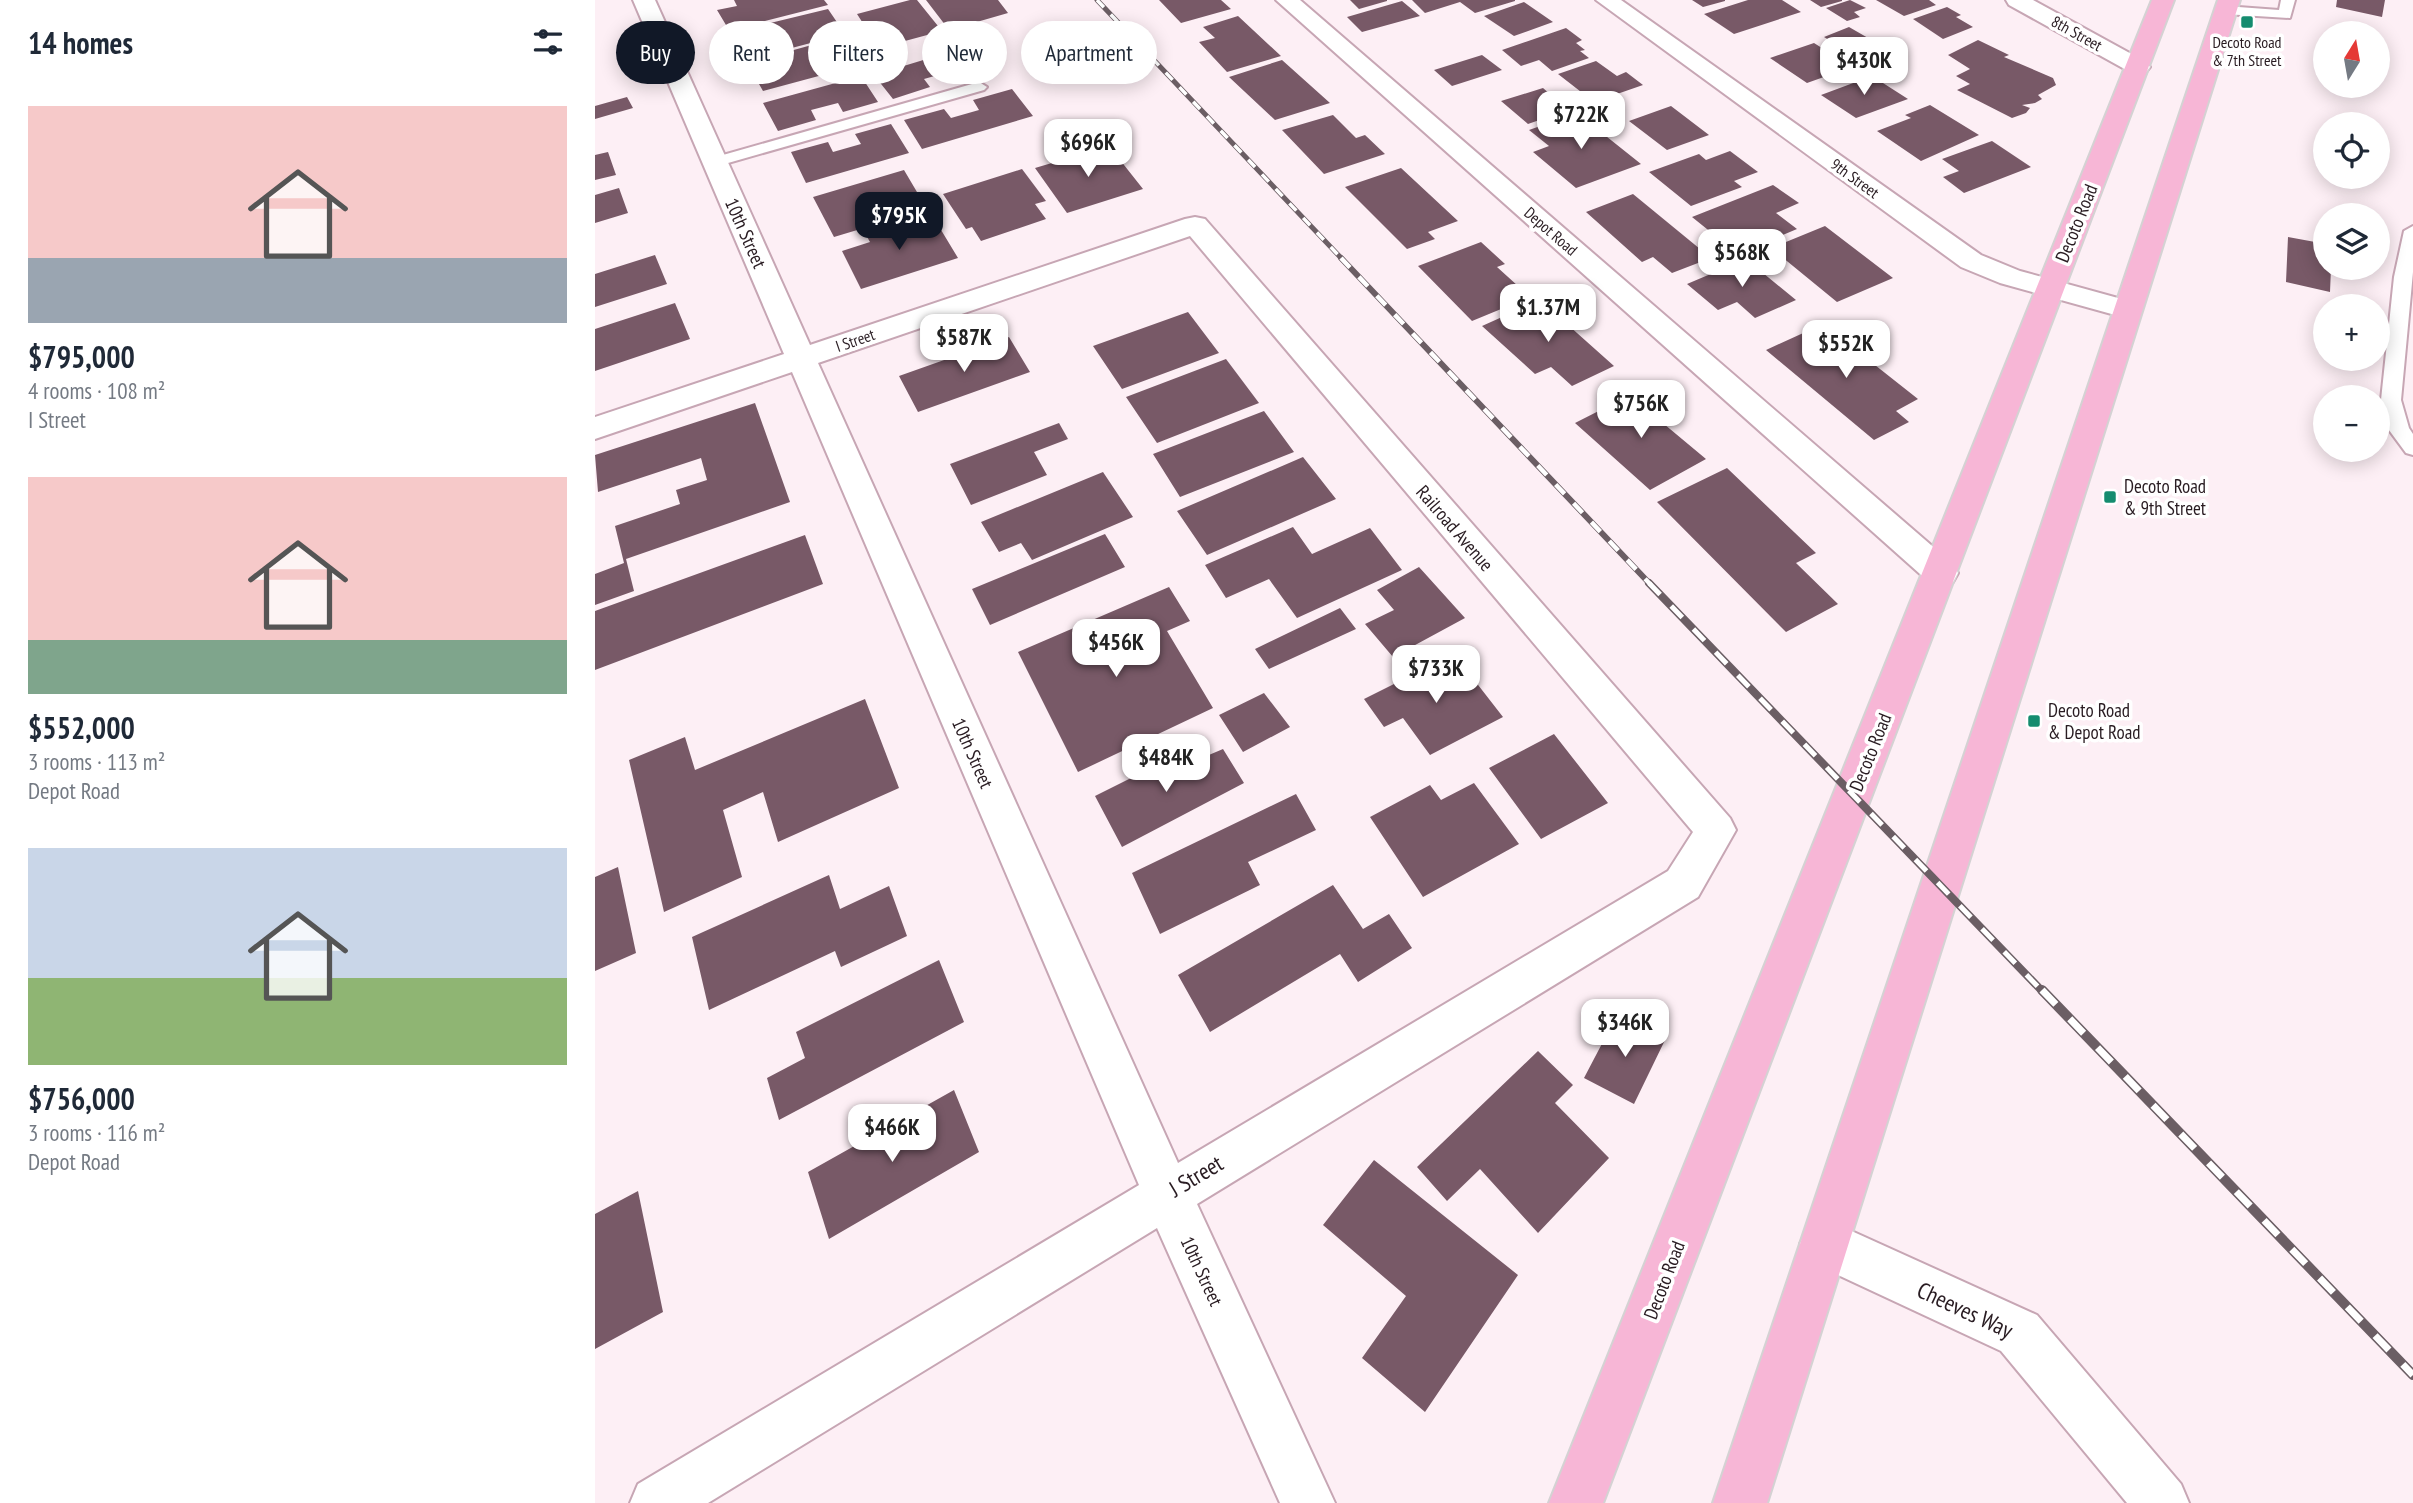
<!DOCTYPE html>
<html lang="en">
<head>
<meta charset="utf-8">
<style>
	:root { --surface:#fff; --page:#f6f6f7; --text:#1f2937; --muted:#747a83; --accent:#111827 }
	body { margin:0; font-family:"PT Sans Narrow",sans-serif; background:var(--page); color:var(--text); height:100vh; display:flex; flex-direction:column; font-size:26px; white-space:nowrap }
	* { box-sizing:border-box; margin:0 }
	p { font-size:23px; color:var(--muted) }
	.icon { flex:none; width:38px; height:38px; fill:none; stroke:currentColor; stroke-width:2; stroke-linecap:round; stroke-linejoin:round }
	.map { position:relative; flex:1; overflow:hidden }
	.details { display:flex; flex-direction:column; background:var(--surface); width:595px }
	.details>* { flex:none }
	.banner { position:absolute; left:21px; top:21px; width:665px; height:63px; display:flex; gap:14px }
	.needle { width:46px; rotate:11deg }
	.tools { position:absolute; left:1718px; top:21px; display:grid; gap:14px }
	.tools a { display:grid; place-items:center; width:77px; height:77px; border-radius:50%; background:var(--surface); box-shadow:0 4px 18px #0003; font-size:35px }
	.price { position:absolute; translate:-50% -60px; padding:0 16px; border-radius:14px; background:#fff; color:#222; font-size:23px; line-height:46px; filter:drop-shadow(0 2px 4px #0008) }
	.price::after { content:''; position:absolute; left:50%; top:42px; width:21px; height:16px; margin-left:-10px; background:inherit; clip-path:polygon(0 0,100% 0,50% 100%) }
	.price.on { background:var(--accent); color:#fff }
	ul { padding:0; list-style:none }
	li { display:grid; align-content:center; gap:14px; height:371px; padding:0 28px }
	li span { display:grid; place-items:center; height:217px; border-radius:0px; color:#555 }
	li>.icon { margin-inline-start:auto }
	span .icon { width:126px; height:126px; fill:#fffc; stroke-width:1 }
	li b { font-size:30px }
	h2 { display:flex; justify-content:space-between; align-items:center; height:84px; padding:0 28px; font-size:30px }
	.tag { padding:0 24px; border-radius:32px; background:var(--surface); box-shadow:0 4px 18px #0003; font-size:24px; line-height:63px }
	.tag.on { background:var(--accent); color:#fff }
	main { display:flex; flex:1; min-height:0 }
	.map>svg:first-child { display:block }
	.building { fill:#785967 }
	.lines { fill:none; stroke-linecap:round; stroke-linejoin:round }
	.lane-casing { stroke:#c7a6b4; stroke-width:4 }
	.street-casing { stroke:#c7a6b4; stroke-width:4 }
	.primary-casing { stroke:#d4d2d3; stroke-width:4 }
	.lane { fill:#fff; fill-rule:evenodd }
	.street { fill:#fff; fill-rule:evenodd }
	.primary { fill:#f7b6d6; fill-rule:evenodd }
	.rail-far3-casing { stroke:#6b5e64; stroke-width:5 }
	.rail-far2-casing { stroke:#6b5e64; stroke-width:6 }
	.rail-far1-casing { stroke:#6b5e64; stroke-width:8 }
	.rail-casing { stroke:#6b5e64; stroke-width:10 }
	.rail-far3 { stroke:#fff; stroke-width:3.5; stroke-dasharray:10; stroke-linecap:butt }
	.rail-far2 { stroke:#fff; stroke-width:4.5; stroke-dasharray:13; stroke-linecap:butt }
	.rail-far1 { stroke:#fff; stroke-width:5; stroke-dasharray:16; stroke-linecap:butt }
	.rail { stroke:#fff; stroke-width:7; stroke-dasharray:20; stroke-linecap:butt }
	.poi-dot { fill:#158c6f; stroke:#fff; stroke-width:2.5 }
	.labels { text-anchor:middle; stroke-width:7; stroke-linejoin:round; paint-order:stroke }
	.far-street-label { font-size:16px; fill:#291c22; stroke:#fff }
	.far-poi-label { font-size:16px; fill:#291c22; stroke:#fff }
	.street-label { font-size:19px; fill:#291c22; stroke:#fff }
	.poi-label { font-size:19px; fill:#291c22; stroke:#fff; text-anchor:start }
	.near-street-label { font-size:23px; fill:#291c22; stroke:#fff }
</style>
</head>
<body>
<main>
<section class="details">
<h2>14 homes<svg class="icon" aria-label="filters" viewBox="0 0 24 24"><path d="M4 7h16M4 17h16"/><circle cx="9" cy="7" r="2"/><circle cx="15" cy="17" r="2"/></svg></h2>
<ul>
<li><span style="background:linear-gradient(#f6c9c9 70%,#9aa5b1 0)"><svg class="icon" aria-label="home" viewBox="0 0 24 24"><path d="M3 11l9-7 9 7M6 9v11h12V9"/></svg></span><div><b>$795,000</b><p>4 rooms · 108 m²</p><p>I Street</p></div></li>
<li><span style="background:linear-gradient(#f6c9c9 75%,#7fa58c 0)"><svg class="icon" aria-label="home" viewBox="0 0 24 24"><path d="M3 11l9-7 9 7M6 9v11h12V9"/></svg></span><div><b>$552,000</b><p>3 rooms · 113 m²</p><p>Depot Road</p></div></li>
<li><span style="background:linear-gradient(#c9d6e8 60%,#8fb573 0)"><svg class="icon" aria-label="home" viewBox="0 0 24 24"><path d="M3 11l9-7 9 7M6 9v11h12V9"/></svg></span><div><b>$756,000</b><p>3 rooms · 116 m²</p><p>Depot Road</p></div></li>
</ul>
</section>
<div class="map">
<svg width="1818" height="1503" viewBox="0 0 1818 1503">
	<rect width="100%" height="100%" fill="#fdeff5"/>
	<path class="building" d="M139,0H229L233,5L134,30L122,10L142,6Z
		M315,0H322L347,31L284,48L262,14Z
		M331,0H403L413,13L354,30Z
		M564,0H626L636,9L586,23Z
		M755,0H792V1L764,9Z
		M817,0H920V1L880,13L865,2L830,13Z
		M1097,0H1130V1L1108,7Z
		M1153,0H1187L1206,12L1139,34L1109,14Z
		M1215,0H1247V1L1226,7Z
		M1255,0L1271,8L1259,12L1265,17L1252,21L1231,8Z
		M1281,0H1334L1341,5L1309,16Z
		M1742,0H1790L1787,17L1741,7Z
		M807,1L825,16L767,32L752,17Z
		M929,2L958,22L919,36L889,16Z
		M1352,7L1366,15L1361,17L1378,27L1348,39L1318,19Z
		M233,9L250,34L170,55L166,49L144,54L138,40L158,34L155,28Z
		M643,16L686,56L632,72L604,42L620,38L608,27Z
		M1254,27L1280,42L1254,52L1229,37Z
		M971,28L987,40L981,43L990,50L985,51L994,58L957,71L944,60L926,66L907,50Z
		M253,35L272,63L168,91L152,63Z
		M1383,40L1414,55L1409,57L1458,78L1461,85L1443,95L1447,99L1440,103L1427,105L1435,108L1431,113L1417,118L1362,90L1375,84L1361,76L1375,69L1353,55Z
		M1219,43L1257,67L1212,83L1175,58Z
		M381,44L403,68L365,80L357,71L329,79L335,87L298,99L279,75Z
		M887,55L907,70L857,86L839,70Z
		M687,60L735,103L680,120L634,77Z
		M1001,61L1022,76L1031,72L1048,85L999,102L963,74Z
		M266,76L283,102L248,112L243,103L216,110L221,120L183,131L168,103Z
		M1277,76L1313,99L1261,118L1226,95Z
		M948,88L973,110L933,124L906,101Z
		M417,89L438,116L327,149L309,120L349,109L356,118L384,110L378,100Z
		M32,97L38,108L0,119V106Z
		M1335,105L1384,135L1326,161L1282,131L1316,118L1310,115Z
		M1076,106L1114,135L1072,150L1034,121Z
		M982,113L1046,164L981,188L938,152L954,146L934,130Z
		M738,115L761,138L770,135L790,154L729,174L687,130Z
		M296,124L314,153L211,183L196,152L233,142L238,152L266,144L260,134Z
		M1397,141L1436,167L1369,193L1348,177L1364,171L1347,159Z
		M514,146L548,189L472,213L440,168Z
		M1135,151L1163,172L1139,181L1147,187L1096,206L1054,172L1104,154L1111,160Z
		M13,152L21,175L0,180V155Z
		M806,168L863,221L833,232L840,239L812,249L750,187Z
		M427,169L451,201L440,204L451,219L386,241L377,227L371,229L348,194Z
		M309,170L332,209L239,237L218,197Z
		M1178,185L1204,203L1181,213L1202,229L1143,254L1097,217Z
		M24,188L33,213L0,223V195Z
		M1038,194L1116,258L1077,273L1058,257L1047,262L991,212Z
		M337,215L363,258L266,289L247,251L275,242L271,235Z
		M1230,226L1298,278L1242,302L1176,248Z
		M1693,237L1731,244V268H1736L1735,292L1691,282Z
		M886,242L910,264L902,267L935,297L877,321L823,266Z
		M60,255L72,284L0,307V274Z
		M1151,259L1201,300L1160,318L1142,302L1123,310L1092,284Z
		M945,300L1019,366L977,386L956,367L940,374L887,326Z
		M80,303L95,339L0,371V329Z
		M593,312L624,353L527,389L498,346Z
		M1228,324L1323,399L1301,411L1314,422L1279,440L1171,350Z
		M414,337L435,372L323,412L304,376Z
		M631,359L664,403L562,443L531,397Z
		M1045,390L1079,419L1069,424L1111,459L1055,490L980,423Z
		M160,403L195,502L31,559L39,591L0,605V574L29,563L20,526L85,504L81,490L112,480L106,458L3,492L0,455Z
		M669,411L699,452L585,497L558,454Z
		M464,423L473,439L439,452L452,475L376,505L355,464Z
		M708,457L741,499L612,555L582,511Z
		M1132,468L1221,553L1201,563L1243,604L1191,632L1062,502Z
		M508,472L538,517L437,560L426,543L404,552L386,522Z
		M698,527L717,554L775,528L807,570L702,618L674,579L631,598L610,565Z
		M510,534L530,567L395,625L377,589Z
		M210,535L228,584L0,670V611Z
		M824,567L870,618L798,657L770,624L799,610L782,590Z
		M574,587L595,621L572,631L618,708L483,772L423,652Z
		M745,608L761,629L674,669L660,649Z
		M859,654L908,717L835,755L808,718L789,727L769,699Z
		M669,693L695,727L648,752L624,715Z
		M270,699L304,788L183,842L168,792L128,810L147,877L69,912L34,760L90,737L100,770Z
		M959,734L1013,803L946,839L894,768Z
		M628,749L649,783L527,847L500,796L588,752L595,763Z
		M879,783L924,844L828,897L775,817L835,785L846,800Z
		M701,794L721,830L653,862L665,885L565,934L537,873Z
		M23,867L41,953L0,971V877Z
		M234,875L245,909L294,886L312,936L246,967L240,951L114,1010L97,937Z
		M738,885L768,929L794,914L817,948L763,982L745,954L615,1032L583,975Z
		M344,960L369,1022L184,1120L172,1078L210,1058L201,1032Z
		M1022,1015L1070,1040L1039,1104L989,1078Z
		M943,1051L978,1085L960,1103L1014,1158L943,1233L885,1169L852,1201L822,1167Z
		M359,1090L384,1152L234,1239L213,1172Z
		M779,1160L923,1275L830,1412L767,1358L811,1296L728,1225Z
		M43,1191L68,1312L0,1349V1214Z"/>
	<g class="lines">
		<defs>
			<path id="lane" d="M1686,0H1700L1695,18L1630,14L1623,10L1630,6L1684,10Z
				M384,82L392,87L389,90L126,165H114L112,162L114,159Z
				M1818,226V272L1806,400L1814,428L1818,434V455L1811,453L1794,430L1786,400L1799,277L1809,231Z"/>
			<path id="street" d="M38,0H60L215,345L590,219L600,217L610,219L1135,818L1141,830L1103,897L602,1204L740,1503H685L562,1228L113,1503H35L43,1484L544,1185L197,372L0,439V417L189,354ZM595,236L1098,832L1073,871L583,1163L223,363Z
				M681,0H705L1358,564L1363,573L1358,582L1346,586L1334,582Z
				M1001,0H1026L1386,255L1425,271L1541,303L1545,309L1541,315L1531,318L1405,283L1366,267Z
				M1411,0H1438L1551,62L1555,67L1551,72H1535L1414,5Z
				M1230,1219L1442,1315L1586,1484L1594,1503H1532L1406,1351L1213,1261L1205,1244L1213,1227Z"/>
			<path id="primary" d="M1557,0H1579L1008,1503H954Z
				M1623,0H1645L1172,1503H1118Z"/>
		</defs>
		<use href="#lane" class="lane-casing"/>
		<use href="#street" class="street-casing"/>
		<use href="#primary" class="primary-casing"/>
		<use href="#lane" class="lane"/>
		<use href="#street" class="street"/>
		<use href="#primary" class="primary"/>
		<defs>
			<path id="rail-far3" d="M502,0L748,260"/>
			<path id="rail-far2" d="M746,258L1056,585"/>
			<path id="rail-far1" d="M1054,583L1448,992"/>
			<path id="rail" d="M1447,990L1818,1375"/>
		</defs>
		<use href="#rail-far3" class="rail-far3-casing"/>
		<use href="#rail-far2" class="rail-far2-casing"/>
		<use href="#rail-far1" class="rail-far1-casing"/>
		<use href="#rail" class="rail-casing"/>
		<use href="#rail-far3" class="rail-far3"/>
		<use href="#rail-far2" class="rail-far2"/>
		<use href="#rail-far1" class="rail-far1"/>
		<use href="#rail" class="rail"/>
	</g>
	<g class="poi-dot">
		<rect x="1645" y="15" width="14" height="14" rx="3.5"/>
		<rect x="1508" y="490" width="14" height="14" rx="3.5"/>
		<rect x="1432" y="714" width="14" height="14" rx="3.5"/>
	</g>
	<g class="labels">
		<g class="far-street-label">
			<text transform="translate(1482 33) rotate(29)" y="6">8th Street</text>
			<text transform="translate(1260 178) rotate(36)" y="6">9th Street</text>
			<text transform="translate(956 231) rotate(41)" y="6">Depot Road</text>
			<text transform="translate(260 340) rotate(-19)" y="6">I Street</text>
		</g>
		<g class="far-poi-label">
			<text x="1652" y="48">Decoto Road<tspan x="1652" dy="18">&amp; 7th Street</tspan></text>
		</g>
		<g class="street-label">
			<text transform="translate(1481 223) rotate(-68)" y="7">Decoto Road</text>
			<text transform="translate(151 233) rotate(66)" y="7">10th Street</text>
			<text transform="translate(860 528) rotate(49)" y="7">Railroad Avenue</text>
			<text transform="translate(1275 752) rotate(-68)" y="7">Decoto Road</text>
			<text transform="translate(378 753) rotate(66)" y="7">10th Street</text>
			<text transform="translate(607 1271) rotate(65)" y="7">10th Street</text>
			<text transform="translate(1069 1280) rotate(-69)" y="7">Decoto Road</text>
		</g>
		<g class="poi-label">
			<text x="1529" y="493">Decoto Road<tspan x="1529" dy="22">&amp; 9th Street</tspan></text>
			<text x="1453" y="717">Decoto Road<tspan x="1453" dy="22">&amp; Depot Road</tspan></text>
		</g>
		<g class="near-street-label">
			<text transform="translate(601 1176) rotate(-31)" y="8">J Street</text>
			<text transform="translate(1370 1310) rotate(25)" y="8">Cheeves Way</text>
		</g>
	</g>
</svg>
<div class="tools">
<a><svg class="needle" viewBox="-14 -14 28 28"><path d="M0-13l5 13h-10z" fill="#e53935"/><path d="M0 13l5-13h-10z" fill="#747a83"/></svg></a>
<a><svg class="icon" aria-label="locate" viewBox="0 0 24 24"><circle cx="12" cy="12" r="6"/><path d="M12 2v4M12 18v4M2 12h4M18 12h4"/></svg></a>
<a><svg class="icon" aria-label="layers" viewBox="0 0 24 24"><path d="M12 4l9 5-9 5-9-5zM3 14l9 5 9-5"/></svg></a>
<a>+</a>
<a>−</a>
</div>
<b class="price" style="left:1269px;top:97px">$430K</b>
<b class="price" style="left:986px;top:151px">$722K</b>
<b class="price" style="left:493px;top:179px">$696K</b>
<b class="price on" style="left:304px;top:252px">$795K</b>
<b class="price" style="left:1147px;top:289px">$568K</b>
<b class="price" style="left:953px;top:344px">$1.37M</b>
<b class="price" style="left:369px;top:374px">$587K</b>
<b class="price" style="left:1251px;top:380px">$552K</b>
<b class="price" style="left:1046px;top:440px">$756K</b>
<b class="price" style="left:521px;top:679px">$456K</b>
<b class="price" style="left:841px;top:705px">$733K</b>
<b class="price" style="left:571px;top:794px">$484K</b>
<b class="price" style="left:1030px;top:1059px">$346K</b>
<b class="price" style="left:297px;top:1164px">$466K</b>
<div class="banner">
<a class="tag on">Buy</a>
<a class="tag">Rent</a>
<a class="tag">Filters</a>
<a class="tag">New</a>
<a class="tag">Apartment</a>
</div>
</div>
</main>
</body>
</html>
